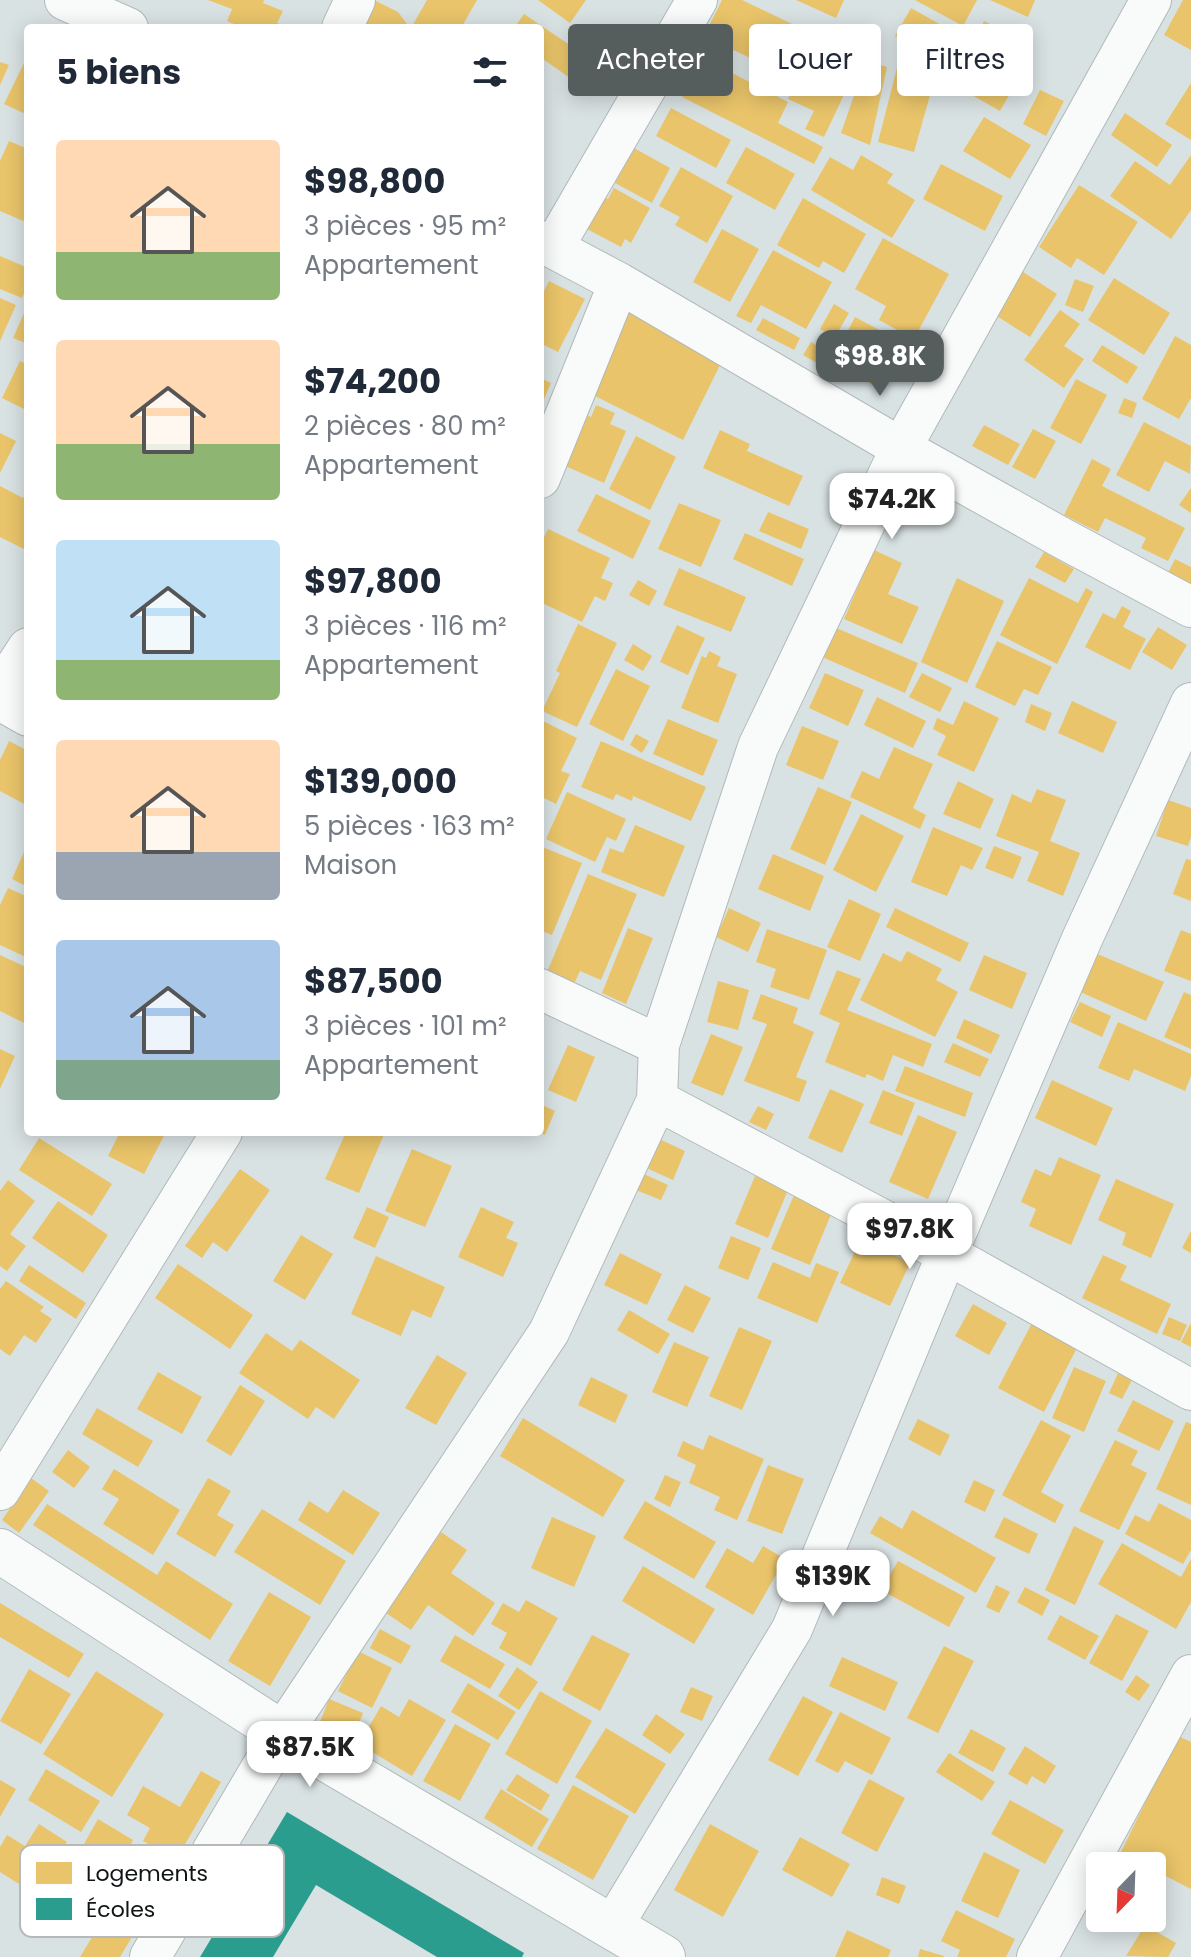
<!DOCTYPE html>
<html lang="fr">
<head>
<meta charset="utf-8">
<style>
	:root { --surface:#fff; --page:#f6f6f7; --text:#1f2937; --muted:#747a83; --accent:#565d5d }
	body { margin:0; font-family:Poppins,sans-serif; background:var(--page); color:var(--text); height:100vh; display:flex; flex-direction:column; font-size:30px; white-space:nowrap }
	* { box-sizing:border-box; margin:0 }
	p { font-size:26px; color:var(--muted) }
	.icon { flex:none; width:44px; height:44px; fill:none; stroke:currentColor; stroke-width:2; stroke-linecap:round; stroke-linejoin:round }
	.map { position:relative; flex:1; overflow:hidden }
	.drawer { position:absolute; left:24px; top:24px; width:520px; height:1112px; display:flex; flex-direction:column; background:var(--surface); border-radius:8px; box-shadow:0 4px 20px #0003 }
	.drawer>* { flex:none }
	.banner { position:absolute; left:568px; top:24px; width:502px; height:72px; display:flex; gap:16px }
	.needle { width:52px; rotate:203deg }
	.buttons { position:absolute; left:1086px; top:1852px; display:grid; gap:16px }
	.buttons a { display:grid; place-items:center; width:80px; height:80px; border-radius:8px; background:var(--surface); box-shadow:0 4px 20px #0003; font-size:40px }
	.price { position:absolute; translate:-50% -68px; padding:0 18px; border-radius:16px; background:#fff; color:#222; font-size:26px; line-height:52px; filter:drop-shadow(0 2px 4px #0008) }
	.price::after { content:''; position:absolute; left:50%; top:48px; width:24px; height:18px; margin-left:-12px; background:inherit; clip-path:polygon(0 0,100% 0,50% 100%) }
	.price.selected { background:var(--accent); color:#fff }
	ul { padding:0; list-style:none }
	li { display:flex; align-items:center; gap:24px; height:200px; padding:0 32px }
	li span { display:grid; place-items:center; flex:none; width:224px; height:160px; border-radius:8px; color:#555 }
	li>.icon { margin-inline-start:auto }
	span .icon { width:96px; height:96px; fill:#fffc; stroke-width:1 }
	li b { font-size:34px }
	h2 { display:flex; justify-content:space-between; align-items:center; height:96px; padding:0 32px; font-size:34px }
	.tag { padding:0 28px; border-radius:8px; background:var(--surface); box-shadow:0 4px 20px #0003; font-size:28px; line-height:72px }
	.tag.selected { background:var(--accent); color:#fff }
	.map>svg:first-child { display:block }
	.homes { fill:#e9c46a }
	.schools { fill:#2a9d8f }
	.lines { fill:none; stroke-linecap:round; stroke-linejoin:round }
	.street-casing { stroke:#b1b9b9; stroke-width:42 }
	.secondary-casing { stroke:#b1b9b9; stroke-width:46 }
	.street { stroke:#f9fbfb; stroke-width:40 }
	.secondary { stroke:#f9fbfb; stroke-width:44 }
	.key { fill:#fff; stroke:#b7b9b9; stroke-width:2 }
	.key-label { font-size:22px; fill:#0f1515 }
</style>
</head>
<body>
<div class="map">
<svg width="1191" height="1957" viewBox="0 0 1191 1957">
	<rect width="100%" height="100%" fill="#d9e2e3"/>
	<path class="homes" d="M208,0H264L263,3L283,11L277,23L291,28H243L227,21L232,9Z
		M374,0L398,12L410,28H363Z
		M427,0H477L461,28H411Z
		M538,0H586L570,23Z
		M722,0H742L807,31L786,75L704,36Z
		M796,0H844L836,18Z
		M915,0H977L963,26Z
		M990,0H1035L1028,17Z
		M1183,0H1191V50L1164,35Z
		M911,8L1023,71L1000,111L949,82L955,70L895,36Z
		M524,14L586,56L570,78L540,57V28H514Z
		M984,21L1019,38L1011,53L976,37Z
		M818,33L851,49L837,78L849,84L824,137L805,129L814,111L788,99Z
		M703,58L788,102L778,123L823,147L814,164L682,97Z
		M866,61L887,67L870,145L841,133Z
		M0,62L9,65L0,85Z
		M24,63L28,65V115L4,104Z
		M897,68L932,88L914,152L878,142Z
		M1191,83V140L1165,124Z
		M1040,90L1064,101L1046,136L1023,124Z
		M671,108L731,140L716,168L656,136Z
		M1125,113L1172,145L1157,167L1111,135Z
		M984,117L1031,145L1010,179L963,151Z
		M9,141L28,149V223L0,211V161Z
		M746,147L795,174L775,210L726,183Z
		M634,148L670,168L652,203L615,183Z
		M861,155L893,174L887,183L915,200L892,238L811,190L830,157L853,170Z
		M1191,155V210L1171,239L1110,196L1135,161L1170,185Z
		M941,164L1003,196L985,231L923,199Z
		M681,167L733,196L707,243L675,225L680,217L659,206Z
		M1079,185L1138,222L1104,275L1077,258L1071,268L1039,247Z
		M614,188L650,208L631,243L625,239L621,247L585,228L601,195L608,199Z
		M803,198L866,234L844,273L823,261L819,268L777,245Z
		M722,229L759,249L730,302L693,282Z
		M883,238L949,274L914,339L879,320L886,306L855,289Z
		M773,250L832,282L806,329L761,305L751,323L736,316Z
		M0,256L28,268V284L22,298L0,289Z
		M1020,270L1057,294L1030,337L992,313Z
		M1114,278L1170,313L1144,355L1088,320Z
		M1075,279L1094,286L1083,312L1065,305Z
		M549,281L585,299L558,352L540,343V299Z
		M0,298L16,305L0,341Z
		M28,304V344L13,338Z
		M834,304L849,313L835,337L820,329Z
		M630,310L724,357L683,440L589,393Z
		M1060,310L1080,324L1064,346L1084,359L1064,388L1024,360Z
		M855,317L907,345L883,390L831,363Z
		M763,318L800,338L794,350L756,330Z
		M1175,336L1191,345V398L1179,419L1142,399Z
		M811,342L824,350L817,363L803,355Z
		M1102,345L1138,367L1127,384L1092,361Z
		M20,361L28,365V411L2,398Z
		M540,378L551,383L540,408Z
		M1076,379L1107,395L1081,444L1050,428Z
		M1124,398L1137,403L1132,418L1118,413Z
		M596,405L615,413L610,424L626,431L604,483L563,465L585,414L591,417Z
		M1144,422L1191,446L1190,474L1165,461L1149,492L1116,475Z
		M984,425L1020,444L1008,465L972,446Z
		M1033,429L1056,441L1035,479L1012,467Z
		M720,430L750,444L747,451L803,476L789,506L703,468Z
		M0,433L16,441L0,473Z
		M636,436L676,457L650,510L609,489Z
		M1092,459L1111,469L1102,486L1185,528L1168,561L1141,548L1146,538L1105,518L1098,532L1064,515Z
		M0,486L23,498L28,488V551L0,537Z
		M1191,488V513L1179,505Z
		M596,494L651,521L633,559L577,531Z
		M679,503L721,520L701,567L658,549Z
		M768,512L809,529L801,549L759,531Z
		M548,529L610,558L601,578L613,583L605,601L595,596L582,622L540,602V546Z
		M745,533L804,559L792,586L733,559Z
		M874,550L902,563L888,594L919,607L902,644L844,619Z
		M1044,552L1074,569L1065,583L1035,567Z
		M1175,559L1191,567V584L1168,573Z
		M679,568L746,597L731,632L663,605Z
		M957,578L1004,601L967,683L921,662Z
		M1029,578L1078,603L1086,588L1093,592L1057,664L1000,635Z
		M638,580L657,591L649,606L629,595Z
		M1122,606L1131,611L1123,627L1146,639L1130,670L1085,647L1103,613L1115,619Z
		M578,624L617,643L577,727L542,711L560,673L556,671Z
		M677,625L705,638L688,675L660,662Z
		M834,627L918,663L905,693L822,657Z
		M1158,627L1187,645L1172,670L1142,652Z
		M997,641L1052,667L1038,695L1024,689L1015,706L975,687Z
		M633,644L652,656L643,671L624,660Z
		M709,651L721,657L717,666L737,674L718,723L681,708L702,656L706,658Z
		M616,669L650,686L623,741L589,724Z
		M825,673L864,690L848,726L809,708Z
		M922,673L952,688L940,712L909,697Z
		M877,697L926,721L913,748L864,725Z
		M964,701L999,718L974,772L937,755L946,736L933,729L937,718L953,725Z
		M1072,701L1117,722L1103,753L1058,733Z
		M1031,704L1052,713L1045,731L1025,722Z
		M668,719L718,740L703,776L653,754Z
		M541,720L577,738L561,771L570,774L556,804L540,796Z
		M802,726L839,741L823,780L786,765Z
		M636,734L649,741L642,753L630,745Z
		M9,741L28,751V806L0,791V760Z
		M601,741L706,787L691,821L633,796L632,801L616,794L613,800L581,787Z
		M894,747L933,764L913,808L926,815L920,829L850,797L862,771L879,779Z
		M958,781L994,799L980,829L943,814Z
		M818,787L852,802L825,865L790,849Z
		M1037,789L1066,800L1050,841L1080,853L1063,896L1027,881L1039,852L996,836L1012,794L1031,803Z
		M567,792L626,819L616,841L607,837L595,862L546,839Z
		M1168,800L1191,808V837L1188,846L1156,836Z
		M861,814L904,836L876,892L833,870Z
		M635,825L685,846L664,897L601,872L610,848L623,853Z
		M933,827L983,848L972,870L961,865L947,896L911,882Z
		M28,843V887L12,879Z
		M540,846L582,863L552,935L540,930Z
		M994,846L1022,857L1013,879L985,868Z
		M773,854L824,876L810,911L758,889Z
		M1186,859L1191,860V901L1173,894Z
		M588,874L637,894L601,980L580,971L572,988L545,977Z
		M8,888L28,897V958L0,945V905Z
		M849,899L881,914L860,961L827,947Z
		M729,908L761,923L748,952L716,937Z
		M895,908L969,943L960,962L886,927Z
		M628,928L653,938L626,1004L602,993Z
		M767,929L827,950L809,1000L770,987L776,969L756,962Z
		M1181,930L1191,934V981L1164,971Z
		M907,951L942,969L936,980L958,992L935,1037L860,1000L883,953L901,962Z
		M1095,953L1164,982L1146,1021L1078,991Z
		M0,955L28,968V1025L0,1011Z
		M984,955L1027,973L1012,1009L969,990Z
		M837,970L861,979L847,1010L932,1044L923,1067L893,1055L883,1081L867,1074L865,1078L825,1062L840,1023L819,1014Z
		M718,981L749,990L738,1030L707,1022Z
		M1184,992L1191,995V1049L1164,1037Z
		M761,994L798,1008L793,1023L814,1032L796,1077L807,1081L799,1102L744,1081L767,1024L752,1019Z
		M1080,1002L1111,1016L1102,1037L1070,1022Z
		M964,1019L1000,1035L991,1054L956,1038Z
		M1118,1022L1191,1054V1076L1185,1091L1134,1069L1129,1081L1098,1068Z
		M711,1034L743,1047L723,1096L691,1083Z
		M953,1043L989,1059L980,1077L944,1062Z
		M568,1045L595,1057L576,1102L548,1090Z
		M0,1049L15,1056L0,1089Z
		M905,1066L973,1093L965,1117L895,1091Z
		M1052,1080L1113,1108L1096,1146L1035,1118Z
		M830,1089L864,1104L842,1153L808,1138Z
		M883,1090L915,1103L902,1136L869,1123Z
		M540,1104L555,1111L545,1135L540,1132Z
		M758,1106L774,1114L766,1130L749,1122Z
		M918,1115L957,1132L928,1199L889,1182Z
		M120,1132H166L144,1174L108,1156Z
		M346,1132H385L359,1193L325,1179Z
		M655,1137L685,1151L673,1180L642,1166Z
		M39,1138L112,1184L92,1216L19,1170Z
		M412,1149L452,1166L425,1227L385,1211Z
		M1059,1157L1101,1175L1071,1245L1029,1226L1036,1209L1021,1202L1035,1169L1051,1176Z
		M240,1169L270,1190L227,1252L213,1242L202,1258L185,1246Z
		M644,1174L668,1185L661,1200L636,1190Z
		M755,1176L788,1190L768,1238L735,1224Z
		M1116,1179L1174,1204L1151,1258L1122,1245L1126,1233L1098,1220Z
		M8,1180L35,1201L10,1234L26,1246L7,1271L0,1266V1191Z
		M794,1195L832,1212L810,1265L771,1249Z
		M58,1201L108,1235L83,1273L32,1238Z
		M367,1207L389,1217L375,1248L353,1238Z
		M481,1207L514,1222L506,1238L518,1243L503,1277L458,1257Z
		M1191,1231V1253L1182,1248Z
		M301,1235L333,1254L305,1300L273,1281Z
		M731,1236L761,1248L748,1280L718,1268Z
		M861,1239L910,1263L890,1306L840,1283Z
		M620,1253L662,1274L647,1305L604,1285Z
		M1103,1255L1127,1266L1120,1280L1171,1304L1157,1334L1082,1298Z
		M376,1256L445,1287L431,1318L412,1310L401,1336L351,1314Z
		M773,1262L810,1278L816,1263L839,1272L817,1323L757,1298Z
		M178,1264L253,1315L230,1349L155,1298Z
		M29,1265L86,1303L76,1319L19,1281Z
		M6,1281L44,1307L40,1311L52,1319L36,1343L24,1335L10,1356L0,1349V1289Z
		M685,1285L711,1298L693,1333L667,1320Z
		M973,1304L1007,1323L989,1355L955,1336Z
		M629,1310L670,1334L658,1354L617,1330Z
		M1169,1317L1187,1325L1180,1341L1162,1334Z
		M1033,1321L1079,1344L1044,1412L998,1388Z
		M1191,1323V1347L1181,1342Z
		M739,1327L772,1341L742,1410L709,1396Z
		M266,1333L292,1351L300,1340L360,1380L334,1419L316,1407L308,1419L239,1373Z
		M674,1342L709,1357L687,1407L652,1392Z
		M437,1355L467,1373L436,1425L405,1408Z
		M1074,1367L1106,1381L1084,1432L1052,1418Z
		M1119,1371L1133,1378L1122,1399L1109,1393Z
		M158,1372L202,1397L182,1434L137,1409Z
		M591,1377L628,1395L615,1423L578,1405Z
		M240,1385L265,1401L231,1456L206,1441Z
		M1133,1400L1174,1421L1159,1451L1117,1431Z
		M97,1408L153,1441L138,1467L82,1434Z
		M523,1418L625,1480L603,1517L500,1456Z
		M918,1419L950,1435L940,1456L908,1439Z
		M1041,1420L1071,1436L1041,1492L1064,1505L1055,1523L1002,1495Z
		M1186,1422L1191,1424V1505L1156,1489Z
		M709,1435L764,1459L737,1520L714,1510L720,1497L689,1483L696,1465L677,1456L683,1441L703,1450Z
		M1115,1440L1138,1451L1131,1465L1147,1473L1119,1530L1079,1511Z
		M68,1450L90,1467L74,1488L52,1472Z
		M768,1465L804,1479L782,1534L747,1521Z
		M114,1469L180,1510L153,1555L103,1524L119,1499L102,1489Z
		M665,1475L681,1482L670,1507L654,1499Z
		M31,1478L49,1491L19,1533L2,1520Z
		M208,1478L231,1491L217,1515L234,1525L215,1557L176,1534Z
		M974,1480L995,1490L985,1512L964,1502Z
		M343,1490L380,1513L353,1555L298,1520L309,1501L328,1513Z
		M645,1501L716,1542L694,1579L623,1538Z
		M1159,1503L1191,1520V1550L1183,1564L1125,1534L1135,1515L1149,1522Z
		M47,1504L157,1575L166,1561L233,1604L210,1640L33,1525Z
		M262,1509L346,1561L320,1605L234,1552Z
		M912,1510L996,1558L976,1593L870,1533L880,1516L902,1529Z
		M552,1517L596,1536L574,1587L531,1568Z
		M1004,1517L1038,1534L1029,1554L994,1537Z
		M1074,1526L1104,1541L1075,1605L1045,1590Z
		M441,1532L467,1550L451,1573L495,1603L473,1636L428,1605L411,1630L386,1613Z
		M1122,1543L1181,1577L1191,1559V1602L1176,1629L1098,1584Z
		M763,1546L785,1559L753,1615L705,1587L727,1548L753,1563Z
		M898,1561L965,1597L949,1627L881,1590Z
		M643,1566L715,1609L694,1644L622,1601Z
		M996,1585L1010,1592L999,1613L986,1607Z
		M1025,1587L1050,1600L1042,1616L1017,1602Z
		M269,1592L311,1617L270,1686L228,1661Z
		M526,1600L558,1618L531,1666L499,1648L507,1633L491,1624L503,1603L519,1612Z
		M0,1603L84,1654L69,1678L0,1637Z
		M1116,1614L1149,1631L1122,1681L1089,1663Z
		M1060,1615L1099,1636L1085,1660L1047,1639Z
		M380,1629L411,1646L401,1664L370,1648Z
		M455,1635L505,1664L490,1689L440,1661Z
		M592,1635L630,1654L600,1711L562,1690Z
		M944,1646L974,1661L938,1733L907,1718Z
		M358,1651L392,1668L372,1708L338,1691Z
		M842,1657L898,1682L885,1711L829,1686Z
		M517,1667L538,1682L519,1710L498,1696Z
		M29,1669L71,1694L41,1744L0,1721Z
		M96,1671L164,1714L112,1797L43,1754Z
		M1136,1675L1150,1685L1139,1701L1125,1692Z
		M468,1683L516,1712L498,1740L451,1712Z
		M691,1687L713,1696L702,1721L680,1712Z
		M540,1691L592,1721L557,1784L505,1754Z
		M803,1696L833,1712L798,1776L768,1760Z
		M329,1699L363,1713L353,1738L319,1725Z
		M409,1699L446,1720L412,1776L359,1744L381,1706L399,1717Z
		M840,1712L891,1738L872,1775L845,1761L838,1773L815,1761Z
		M656,1714L685,1734L670,1754L642,1735Z
		M455,1724L491,1744L460,1801L423,1781Z
		M606,1728L666,1764L635,1814L575,1777Z
		M971,1729L1006,1748L993,1772L958,1753Z
		M1178,1736L1191,1742V1889L1152,1869V1866H1145L1120,1854Z
		M1025,1746L1056,1766L1045,1784L1032,1776L1027,1785L1008,1774Z
		M949,1753L995,1782L982,1801L936,1772Z
		M46,1769L100,1801L81,1832L28,1800Z
		M201,1771L221,1782L176,1860L143,1841L150,1828L127,1815L143,1786L180,1807Z
		M517,1774L550,1795L541,1811L506,1790Z
		M869,1779L905,1798L877,1852L841,1833Z
		M0,1780L16,1789L0,1817Z
		M573,1785L629,1816L593,1880L537,1849Z
		M501,1789L549,1819L532,1847L484,1818Z
		M1010,1800L1064,1830L1045,1864L991,1834Z
		M98,1819L133,1840L128,1850L167,1873L154,1895L80,1851Z
		M39,1824L67,1842L35,1894L0,1872V1847L7,1835L25,1846Z
		M710,1824L759,1851L723,1917L674,1890Z
		M800,1837L850,1864L832,1897L782,1870Z
		M984,1852L1020,1870L998,1918L961,1901Z
		M882,1877L906,1886L899,1904L876,1895Z
		M956,1910L1015,1939L1006,1957H957L960,1950L941,1941Z
		M1101,1918H1125L1120,1932L1099,1925Z
		M103,1919L132,1937L120,1957H80Z
		M1145,1925L1176,1943L1168,1957L1126,1956Z
		M847,1930L891,1950L888,1957H835Z
		M920,1949L944,1956V1957H918Z"/>
	<path class="schools" d="M287,1812L524,1953L522,1957H437L316,1885L273,1957H200Z"/>
	<g class="lines">
		<defs>
			<path id="street" d="M65,0L128,28
				M342,28L355,0
				M540,241L619,283L901,448L1062,538L1191,607
				M553,248L697,0
				M540,478L619,283
				M0,691L28,648
				M0,700L28,716
				M540,989L659,1045
				M657,1100L947,1254L1191,1390
				M0,1490L222,1132
				M612,1927L792,1629L947,1254L1082,939L1191,703
				M150,1957L282,1733L549,1332L657,1100L659,1045L758,747L901,448L1151,0
				M1037,1957L1191,1675"/>
			<path id="secondary" d="M0,1551L282,1733L663,1957"/>
		</defs>
		<use href="#street" class="street-casing"/>
		<use href="#secondary" class="secondary-casing"/>
		<use href="#street" class="street"/>
		<use href="#secondary" class="secondary"/>
	</g>
	<rect x="20" y="1845" width="264" height="92" rx="12" class="key"/>
	<rect x="36" y="1862" width="36" height="22" fill="#e9c46a"/>
	<rect x="36" y="1898" width="36" height="22" fill="#2a9d8f"/>
	<g class="key-label">
		<text x="86" y="1881">Logements</text>
		<text x="86" y="1917">Écoles</text>
	</g>
</svg>
<div class="buttons">
<a><svg class="needle" viewBox="-14 -14 28 28"><path d="M0-13l5 13h-10z" fill="#e53935"/><path d="M0 13l5-13h-10z" fill="#747a83"/></svg></a>
</div>
<b class="price selected" style="left:880px;top:398px">$98.8K</b>
<b class="price" style="left:892px;top:541px">$74.2K</b>
<b class="price" style="left:910px;top:1271px">$97.8K</b>
<b class="price" style="left:833px;top:1618px">$139K</b>
<b class="price" style="left:310px;top:1789px">$87.5K</b>
<div class="banner">
<a class="tag selected">Acheter</a>
<a class="tag">Louer</a>
<a class="tag">Filtres</a>
</div>
<section class="drawer">
<h2>5 biens<svg class="icon" aria-label="filters" viewBox="0 0 24 24"><path d="M4 7h16M4 17h16"/><circle cx="9" cy="7" r="2"/><circle cx="15" cy="17" r="2"/></svg></h2>
<ul>
<li><span style="background:linear-gradient(#ffd9b3 70%,#8fb573 0)"><svg class="icon" aria-label="home" viewBox="0 0 24 24"><path d="M3 11l9-7 9 7M6 9v11h12V9"/></svg></span><div><b>$98,800</b><p>3 pièces · 95 m²</p><p>Appartement</p></div></li>
<li><span style="background:linear-gradient(#ffd9b3 65%,#8fb573 0)"><svg class="icon" aria-label="home" viewBox="0 0 24 24"><path d="M3 11l9-7 9 7M6 9v11h12V9"/></svg></span><div><b>$74,200</b><p>2 pièces · 80 m²</p><p>Appartement</p></div></li>
<li><span style="background:linear-gradient(#bfe0f5 75%,#8fb573 0)"><svg class="icon" aria-label="home" viewBox="0 0 24 24"><path d="M3 11l9-7 9 7M6 9v11h12V9"/></svg></span><div><b>$97,800</b><p>3 pièces · 116 m²</p><p>Appartement</p></div></li>
<li><span style="background:linear-gradient(#ffd9b3 70%,#9aa5b1 0)"><svg class="icon" aria-label="home" viewBox="0 0 24 24"><path d="M3 11l9-7 9 7M6 9v11h12V9"/></svg></span><div><b>$139,000</b><p>5 pièces · 163 m²</p><p>Maison</p></div></li>
<li><span style="background:linear-gradient(#a9c7e8 75%,#7fa58c 0)"><svg class="icon" aria-label="home" viewBox="0 0 24 24"><path d="M3 11l9-7 9 7M6 9v11h12V9"/></svg></span><div><b>$87,500</b><p>3 pièces · 101 m²</p><p>Appartement</p></div></li>
</ul>
</section>
</div>
</body>
</html>
